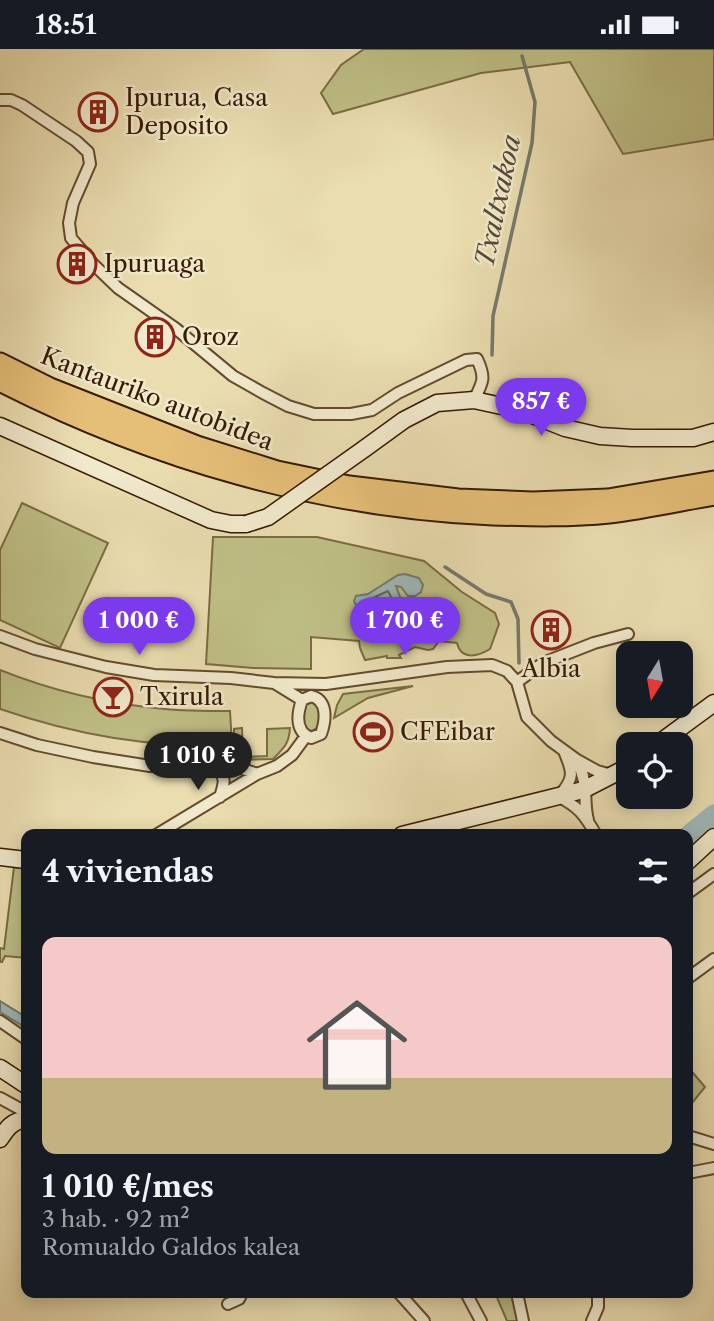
<!DOCTYPE html>
<html lang="es">
<head>
<meta charset="utf-8">
<style>
	:root { --surface:#171b24; --page:#20242c; --text:#f1f3f6; --muted:#9ea1a6; --accent:#7c3aed }
	body { margin:0; font-family:"Libre Caslon Text",serif; background:var(--page); color:var(--text); height:100vh; display:flex; flex-direction:column; font-size:26px; white-space:nowrap }
	* { box-sizing:border-box; margin:0 }
	p { font-size:23px; color:var(--muted) }
	.icon { flex:none; width:38px; height:38px; fill:none; stroke:currentColor; stroke-width:2; stroke-linecap:round; stroke-linejoin:round }
	.map { position:relative; flex:1; overflow:hidden }
	.drawer { position:absolute; left:21px; top:780px; width:672px; height:469px; display:flex; flex-direction:column; background:var(--surface); border-radius:14px; box-shadow:0 4px 18px #0003 }
	.drawer>* { flex:none }
	.needle { width:46px; rotate:191deg }
	.buttons { position:absolute; left:616px; top:592px; display:grid; gap:14px }
	.buttons a { display:grid; place-items:center; width:77px; height:77px; border-radius:14px; background:var(--surface); box-shadow:0 4px 18px #0003; font-size:35px }
	.price { position:absolute; translate:-50% -60px; padding:0 16px; border-radius:24px; background:var(--accent); color:#fff; font-size:23px; line-height:46px; filter:drop-shadow(0 2px 4px #0008) }
	.price::after { content:''; position:absolute; left:50%; top:42px; width:21px; height:16px; margin-left:-10px; background:inherit; clip-path:polygon(0 0,100% 0,50% 100%) }
	.price.on { background:#222; color:#fff }
	ul { padding:0; list-style:none }
	li { display:grid; align-content:center; gap:14px; height:371px; padding:0 21px }
	li span { display:grid; place-items:center; height:217px; border-radius:14px; color:#555 }
	li>.icon { margin-inline-start:auto }
	span .icon { width:126px; height:126px; fill:#fffc; stroke-width:1 }
	li b { font-size:30px }
	h2 { display:flex; justify-content:space-between; align-items:center; height:84px; padding:0 21px; font-size:30px }
	.status { display:flex; justify-content:space-between; align-items:center; height:49px; padding:0 35px; background:var(--surface); direction:ltr }
	.status svg { height:19px; fill:currentColor }
	.map>svg:first-child { display:block }
	.green { fill:#bfbf86; stroke:#7b6c43; stroke-width:2 }
	.water { fill:#9eb8b8; stroke:#75796e; stroke-width:2 }
	.lines { fill:none; stroke-linecap:round; stroke-linejoin:round }
	.shore { stroke:#6a695c; stroke-width:2 }
	.stream { stroke:#75796e; stroke-width:3.5 }
	.river { stroke:#9eb8b8; stroke-width:19 }
	.street-casing { stroke:#644b2c; stroke-width:14 }
	.secondary-casing { stroke:#371a00; stroke-width:19 }
	.highway-casing { stroke:#371a00; stroke-width:23 }
	.street { stroke:#f1e9cc; stroke-width:10 }
	.secondary { stroke:#f1e9cc; stroke-width:16 }
	.highway { stroke:#e5be78; stroke-width:19 }
	.secondary-bridge-casing { stroke:#371a00; stroke-width:19; stroke-linecap:butt }
	.secondary-bridge { stroke:#f1e9cc; stroke-width:16 }
	.labels { text-anchor:middle; stroke-width:5; stroke-linejoin:round; paint-order:stroke }
	.poi-label { font-size:24px; fill:#371a00; stroke:#f1e9cc; text-anchor:start }
	.street-label { font-size:24px; fill:#371a00; stroke:#f1e9cc }
	.water-label { font-size:26px; font-style:italic; fill:#564937; stroke:#f1e9cc }
</style>
</head>
<body>
<div class="status"><b>18:51</b><svg viewBox="0 0 49 12"><path d="M0 12V9h3v3zM5 12V6h3v6zM10 12V3h3v9zM15 12V0h3v12zM26 1h20v11H26zM47 4h2v5h-2z"/></svg></div>
<div class="map">
<svg width="714" height="1272" viewBox="0 0 714 1272">
	<rect width="100%" height="100%" fill="#eaddb0"/>
	<filter id="stains"><feTurbulence type="fractalNoise" baseFrequency=".00286" numOctaves="4"/><feColorMatrix values="0 0 0 0 .2 0 0 0 0 .09 0 0 0 0 .02 0 0 0 .5 -.17"/></filter>
	<radialGradient id="worn" r=".72"><stop offset=".6" stop-color="#630" stop-opacity="0"/><stop offset="1" stop-color="#630" stop-opacity=".3"/></radialGradient>
	<path class="green" d="M364,0H714V90L623,105L570,13L481,24L333,65L321,44L341,16Z
		M22,454L108,494L60,599L0,571V501Z
		M213,488H317L424,512L462,543L495,564L499,575L490,600C477,608 461,611 457,594L439,592L433,600L428,601L415,598L399,606L401,609H387V607L365,611L360,599L359,592L311,588V620L253,619L206,615Z
		M0,621C52,642 108,655 165,660C186,662 209,662 230,662L232,697C149,698 78,687 0,660Z
		M413,637L368,649L334,669L337,656L343,645Z
		M310,652L319,656L320,668L318,678L312,682C299,679 303,664 306,655Z
		M242,679L243,708L267,707V680L290,679C289,695 284,699 273,710L234,711V680Z
		M14,818L26,820V909L5,907L2,913H0V899L4,900Z
		M688,1018L705,1038L688,1059Z
		M495,1244H513L521,1272H507Z"/>
	<path class="water" d="M405,525L419,529L423,536L421,543L415,547H408L401,538L396,537L405,561L384,570L364,575L354,552L356,547L368,545L398,526Z
		M0,952L26,968V979L0,963Z"/>
	<g class="lines">
		<path class="shore" d="M388,542L394,554L393,558C386,562 376,567 367,565L363,557L364,553Z"/>
		<path class="stream" d="M492,306L493,267L532,94L535,53L522,7
			M445,518L486,545L511,553L518,570L519,614"/>
		<path class="river" d="M688,786L714,765"/>
		<defs>
			<path id="street" d="M0,51H11L22,56L76,92L88,103L90,115L73,154L69,174L71,189L93,215L118,239L175,279L233,327L263,344L288,357L314,365H351L372,361L398,344L466,311L477,310C486,329 483,333 474,351
				M0,587L35,600L106,618L154,626L231,629L274,634L326,635L447,618L492,616L507,622L517,633L527,668L551,692L577,711L597,722L612,726
				M517,633L543,614L594,594L628,585
				M276,635L302,651
				M311,647C328,651 326,671 321,685L311,689C295,683 297,665 302,651Z
				M0,684L37,696L93,708L150,717L240,719L257,725
				M577,711C581,721 585,730 585,741C586,753 585,760 588,771
				M216,719C227,728 224,735 220,748
				M557,747C578,757 585,766 596,786
				M559,747C575,729 573,723 564,702
				M156,786L257,725L277,717L292,706L306,687
				M688,844L714,825
				M688,929L714,910
				M0,972L26,990
				M0,1049L22,1061L26,1065
				M688,1087L714,1095
				M688,1124L714,1119
				M399,1244L424,1272
				M466,1244L481,1272
				M517,1244L523,1272
				M228,1255L239,1250L242,1244
				M592,1272L598,1258V1244"/>
			<path id="secondary" d="M0,377L211,471L231,475H246
				M364,400L404,371L437,354L474,351L520,361L565,379L600,387L632,389H693L714,383
				M658,695L714,654
				M402,786L583,741L620,722L628,716
				M0,808L26,811
				M688,812L714,788
				M0,1019L26,1036
				M0,1090C7,1079 13,1071 26,1071"/>
			<path id="highway" d="M0,314L50,339L197,397L277,422L349,437L458,450L533,453L608,450L714,432
				M0,332C153,410 321,459 493,466C531,467 571,468 609,464C644,460 679,452 714,446"/>
		</defs>
		<use href="#street" class="street-casing"/>
		<use href="#secondary" class="secondary-casing"/>
		<use href="#highway" class="highway-casing"/>
		<use href="#street" class="street"/>
		<use href="#secondary" class="secondary"/>
		<use href="#highway" class="highway"/>
		<defs>
			<path id="secondary-bridge" d="M246,475L268,468L364,400"/>
		</defs>
		<use href="#secondary-bridge" class="secondary-bridge-casing"/>
		<use href="#secondary-bridge" class="secondary-bridge"/>
	</g>
	<defs>
		<symbol id="building-ring" viewBox="-11 -11 22 22"><circle r="9.5" fill="#f1e9cc" stroke="#8f2418" stroke-width="1.5"/><path d="M-4-6H4V6H1V3H-1V6H-4ZM-2.5-4.3h1.7v1.8h-1.7ZM.8-4.3h1.7v1.8H.8ZM-2.5-1h1.7V.8h-1.7ZM.8-1h1.7V.8H.8Z" fill="#8f2418"/></symbol>
		<symbol id="bar-ring" viewBox="-11 -11 22 22"><circle r="9.5" fill="#f1e9cc" stroke="#8f2418" stroke-width="1.5"/><path d="M-6-5H6L.8 .8V4.5H3.5V6h-7V4.5H-.8V.8Z" fill="#8f2418"/></symbol>
		<symbol id="stadium-ring" viewBox="-11 -11 22 22"><circle r="9.5" fill="#f1e9cc" stroke="#8f2418" stroke-width="1.5"/><path d="M0-5a6.5 5 0 1 0 0 10a6.5 5 0 1 0 0-10ZM-3.5-1.8h7v3.6h-7Z" fill="#8f2418"/></symbol>
	</defs>
	<g fill-rule="evenodd">
		<use href="#building-ring" x="76" y="41" width="44" height="44"/>
		<use href="#building-ring" x="55" y="193" width="44" height="44"/>
		<use href="#building-ring" x="133" y="266" width="44" height="44"/>
		<use href="#building-ring" x="529" y="559" width="44" height="44"/>
		<use href="#bar-ring" x="91" y="626" width="44" height="44"/>
		<use href="#stadium-ring" x="351" y="661" width="44" height="44"/>
	</g>
	<g class="labels">
		<g class="poi-label">
			<text x="125" y="57">Ipurua, Casa<tspan x="125" dy="28">Deposito</tspan></text>
			<text x="104" y="223">Ipuruaga</text>
			<text x="182" y="296">Oroz</text>
			<text x="551" y="628" text-anchor="middle">Albia</text>
			<text x="140" y="656">Txirula</text>
			<text x="400" y="691">CFEibar</text>
		</g>
		<g class="street-label">
			<text transform="translate(157 350) rotate(21)" y="8">Kantauriko autobidea</text>
		</g>
		<g class="water-label">
			<text transform="translate(498 152) rotate(-78)" y="9">Txaltxakoa</text>
		</g>
	</g>
	<rect width="100%" height="100%" filter="url(#stains)"/>
	<rect width="100%" height="100%" fill="url(#worn)"/>
</svg>
<div class="buttons">
<a><svg class="needle" viewBox="-14 -14 28 28"><path d="M0-13l5 13h-10z" fill="#e53935"/><path d="M0 13l5-13h-10z" fill="#9ea1a6"/></svg></a>
<a><svg class="icon" aria-label="locate" viewBox="0 0 24 24"><circle cx="12" cy="12" r="6"/><path d="M12 2v4M12 18v4M2 12h4M18 12h4"/></svg></a>
</div>
<b class="price" style="left:541px;top:389px">857 €</b>
<b class="price" style="left:139px;top:608px">1 000 €</b>
<b class="price" style="left:405px;top:608px">1 700 €</b>
<b class="price on" style="left:198px;top:743px">1 010 €</b>
<section class="drawer">
<h2>4 viviendas<svg class="icon" aria-label="filters" viewBox="0 0 24 24"><path d="M4 7h16M4 17h16"/><circle cx="9" cy="7" r="2"/><circle cx="15" cy="17" r="2"/></svg></h2>
<ul>
<li><span style="background:linear-gradient(#f6c9c9 65%,#c2b280 0)"><svg class="icon" aria-label="home" viewBox="0 0 24 24"><path d="M3 11l9-7 9 7M6 9v11h12V9"/></svg></span><div><b>1 010 €/mes</b><p>3 hab. · 92 m²</p><p>Romualdo Galdos kalea</p></div></li>
</ul>
</section>
</div>
</body>
</html>
